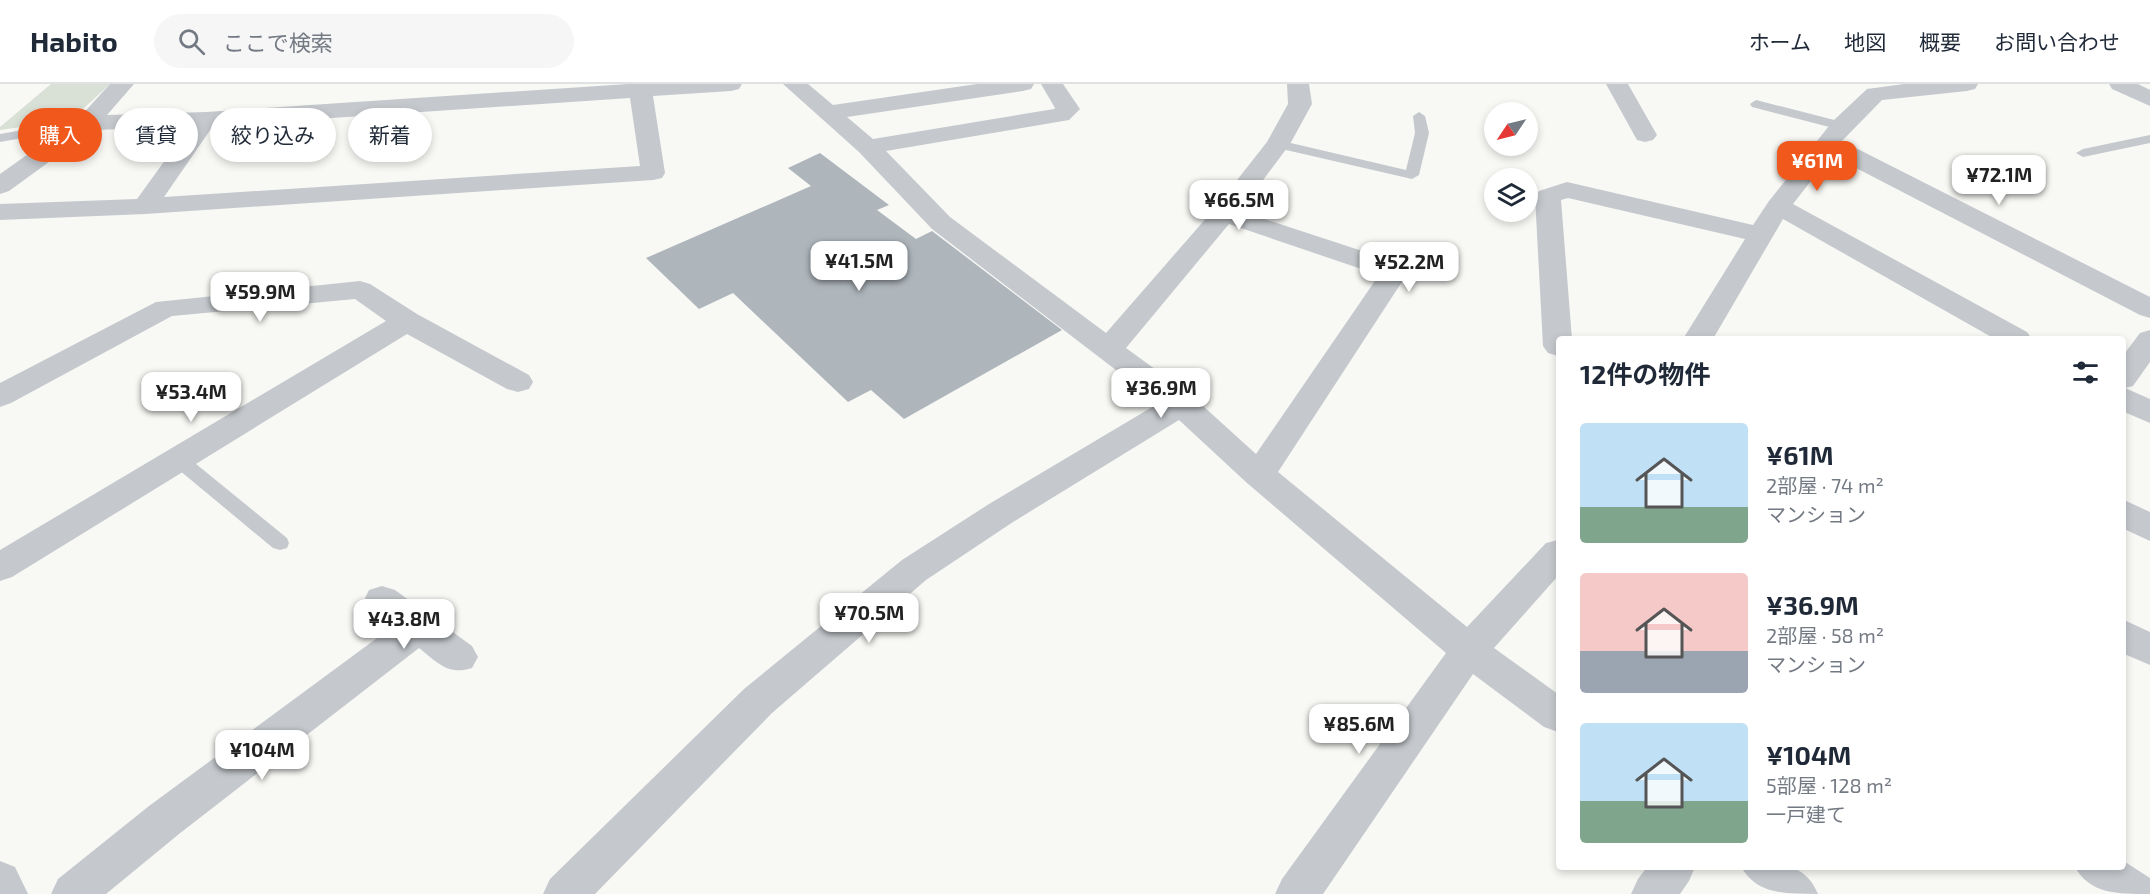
<!DOCTYPE html>
<html lang="ja">
<head>
<meta charset="utf-8">
<style>
	:root { --surface:#fff; --page:#f6f6f7; --text:#1f2937; --muted:#747a83; --line:#e0e1e3; --accent:#f1581c }
	body { margin:0; font-family:"Exo 2","Noto Sans JP",sans-serif; background:var(--page); color:var(--text); height:100vh; display:flex; flex-direction:column; font-size:22px; white-space:nowrap }
	* { box-sizing:border-box; margin:0 }
	p { font-size:20px; color:var(--muted) }
	.icon { flex:none; width:33px; height:33px; fill:none; stroke:currentColor; stroke-width:2; stroke-linecap:round; stroke-linejoin:round }
	.map { position:relative; flex:1; overflow:hidden }
	.side { position:absolute; left:1556px; top:252px; width:570px; height:534px; display:flex; flex-direction:column; background:var(--surface); border-radius:6px; box-shadow:0 3px 9px #0003 }
	.side>* { flex:none }
	.banner { position:absolute; left:18px; top:24px; width:570px; height:54px; display:flex; gap:12px }
	.needle { width:39px; rotate:235deg }
	.buttons { position:absolute; left:1484px; top:18px; display:grid; gap:12px }
	.buttons a { display:grid; place-items:center; width:54px; height:54px; border-radius:50%; background:var(--surface); box-shadow:0 3px 9px #0003; font-size:30px }
	.price { position:absolute; translate:-50% -51px; padding:0 14px; border-radius:12px; background:#fff; color:#222; font-size:20px; line-height:39px; filter:drop-shadow(0 2px 3px #0008) }
	.price::after { content:''; position:absolute; left:50%; top:36px; width:18px; height:14px; margin-left:-9px; background:inherit; clip-path:polygon(0 0,100% 0,50% 100%) }
	.price.active { background:var(--accent); color:#fff }
	ul { padding:0; list-style:none }
	li { display:flex; align-items:center; gap:18px; height:150px; padding:0 24px }
	li span { display:grid; place-items:center; flex:none; width:168px; height:120px; border-radius:6px; color:#555 }
	li>.icon { margin-inline-start:auto }
	span .icon { width:72px; height:72px; fill:#fffc; stroke-width:1 }
	li b { font-size:26px }
	h2 { display:flex; justify-content:space-between; align-items:center; height:72px; padding:0 24px; font-size:26px }
	.pill { padding:0 21px; border-radius:27px; background:var(--surface); box-shadow:0 3px 9px #0003; font-size:21px; line-height:54px }
	.pill.active { background:var(--accent); color:#fff }
	header { display:flex; align-items:center; gap:36px; box-sizing:border-box; height:84px; padding:0 30px; background:var(--surface); border-bottom:2px solid var(--line) }
	header strong { font-size:28px }
	nav { display:flex; gap:33px; margin-inline-start:auto; font-size:21px }
	.search { width:420px; height:54px; background:var(--page); display:flex; align-items:center; gap:15px; box-sizing:border-box; padding:0 21px; border-radius:33px; color:var(--muted); font-size:22px }
	.map>svg:first-child { display:block }
	.green { fill:#d9e0d6 }
	.building { fill:#aeb6bc }
	.lines { fill:none; stroke-linecap:round; stroke-linejoin:round }
	.lane { fill:#c5c9cd; fill-rule:evenodd }
	.street { fill:#c5c9cd; fill-rule:evenodd }
</style>
</head>
<body>
<header>
<strong>Habito</strong>
<div class="search"><svg class="icon" aria-label="search" viewBox="0 0 24 24"><circle cx="10" cy="10" r="6"/><path d="M15 15l6 6"/></svg>ここで検索</div>
<nav><a>ホーム</a><a>地図</a><a>概要</a><a>お問い合わせ</a></nav>
</header>
<div class="map">
<svg width="2150" height="810" viewBox="0 0 2150 810">
	<rect width="100%" height="100%" fill="#f8f8f5"/>
	<path class="green" d="M51,0H110L71,36L0,46V43Z"/>
	<path class="building" d="M820,69L889,121L877,126L916,155L932,147L1062,246L904,335L871,306L848,318L733,209L699,225L646,174L811,102L788,84Z"/>
	<g class="lines">
		<path class="lane" d="M1756,16L1846,39L1847,42L1841,46L1752,23L1750,20Z
			M1419,28L1425,32L1429,49L1419,91L1412,95L1273,63L1271,60L1278,56L1406,86L1415,49L1413,32Z
			M87,35L92,36L93,39L92,42L0,58V50Z
			M2150,51V59L2083,73L2076,69L2083,65Z
			M179,370L185,371L287,454L289,459L287,464L280,466L273,464L173,381L170,376L173,371Z"/>
		<path class="street" d="M110,0H134L107,31L206,28L628,0H742L739,5L731,7L653,12L665,89L662,94L653,96L145,130L0,136V120L137,115L189,43L93,46L9,107L0,110V90L79,34ZM630,14L640,82L164,113L213,42Z
			M783,0H808L833,21L977,0H1034L1031,5L1023,7L847,33L873,55L1054,25L1055,24L1041,0H1063L1080,25L1069,36L886,67L950,133L1106,249L1215,124L1267,58L1288,20L1287,0H1309L1312,20L1290,60L1240,127L1405,181L1409,187L1278,388L1467,543L1546,459L1558,456V492L1494,564L1558,610V648L1544,643L1473,590L1323,810H1275L1282,795L1446,569L1247,399L1179,336L1013,438L926,496L772,629L595,810H543L550,795L744,605L902,476L989,420L1159,319L932,145L859,68ZM1229,140L1379,191L1256,370L1192,312L1126,264Z
			M1606,0H1628L1657,51L1653,56L1645,58L1637,56Z
			M1904,0H1978L1975,5L1967,7L1882,16L1842,57L2150,213V234L2140,231L1831,71L1793,120L2027,248L2032,255H1995L1783,135L1713,255H1683L1745,155L1568,114L1561,116L1572,255H1558V272L1548,269L1543,262L1535,112L1539,107L1567,98L1753,141L1769,117L1833,37L1867,5Z
			M2109,0H2138L2150,6V22L2112,5Z
			M360,197L370,200L417,230L529,291L533,298L529,305L518,308L507,305L407,250L12,493L0,497V466L386,237L355,215L172,232L11,319L0,323V299L156,218Z
			M2150,246V278L2133,302L2125,304L2150,315V339L2122,327V273L2140,249Z
			M2122,415L2150,428V457L2122,444Z
			M382,502L395,506L472,562L478,573L472,584C448,592 437,578 419,564L179,750L106,810H51L58,795L149,722L392,543L369,526L364,516L369,506Z
			M2122,535L2150,548V581L2122,569Z
			M2122,776L2150,794V810C2117,810 2090,810 2075,783H2122Z
			M0,777L15,783L28,810H0Z
			M1647,783H1695L1689,797L1680,810H1631L1638,795Z
			M1741,783C1775,783 1802,773 1818,810C1783,810 1757,810 1741,783Z"/>
	</g>
</svg>
<div class="buttons">
<a><svg class="needle" viewBox="-14 -14 28 28"><path d="M0-13l5 13h-10z" fill="#e53935"/><path d="M0 13l5-13h-10z" fill="#747a83"/></svg></a>
<a><svg class="icon" aria-label="layers" viewBox="0 0 24 24"><path d="M12 4l9 5-9 5-9-5zM3 14l9 5 9-5"/></svg></a>
</div>
<b class="price active" style="left:1817px;top:108px">¥61M</b>
<b class="price" style="left:1999px;top:122px">¥72.1M</b>
<b class="price" style="left:1239px;top:147px">¥66.5M</b>
<b class="price" style="left:859px;top:208px">¥41.5M</b>
<b class="price" style="left:1409px;top:209px">¥52.2M</b>
<b class="price" style="left:260px;top:239px">¥59.9M</b>
<b class="price" style="left:1161px;top:335px">¥36.9M</b>
<b class="price" style="left:191px;top:339px">¥53.4M</b>
<b class="price" style="left:869px;top:560px">¥70.5M</b>
<b class="price" style="left:404px;top:566px">¥43.8M</b>
<b class="price" style="left:1359px;top:671px">¥85.6M</b>
<b class="price" style="left:262px;top:697px">¥104M</b>
<div class="banner">
<a class="pill active">購入</a>
<a class="pill">賃貸</a>
<a class="pill">絞り込み</a>
<a class="pill">新着</a>
</div>
<section class="side">
<h2>12件の物件<svg class="icon" aria-label="filters" viewBox="0 0 24 24"><path d="M4 7h16M4 17h16"/><circle cx="9" cy="7" r="2"/><circle cx="15" cy="17" r="2"/></svg></h2>
<ul>
<li><span style="background:linear-gradient(#bfe0f5 70%,#7fa58c 0)"><svg class="icon" aria-label="home" viewBox="0 0 24 24"><path d="M3 11l9-7 9 7M6 9v11h12V9"/></svg></span><div><b>¥61M</b><p>2部屋 · 74 m²</p><p>マンション</p></div></li>
<li><span style="background:linear-gradient(#f6c9c9 65%,#9aa5b1 0)"><svg class="icon" aria-label="home" viewBox="0 0 24 24"><path d="M3 11l9-7 9 7M6 9v11h12V9"/></svg></span><div><b>¥36.9M</b><p>2部屋 · 58 m²</p><p>マンション</p></div></li>
<li><span style="background:linear-gradient(#bfe0f5 65%,#7fa58c 0)"><svg class="icon" aria-label="home" viewBox="0 0 24 24"><path d="M3 11l9-7 9 7M6 9v11h12V9"/></svg></span><div><b>¥104M</b><p>5部屋 · 128 m²</p><p>一戸建て</p></div></li>
</ul>
</section>
</div>
</body>
</html>
